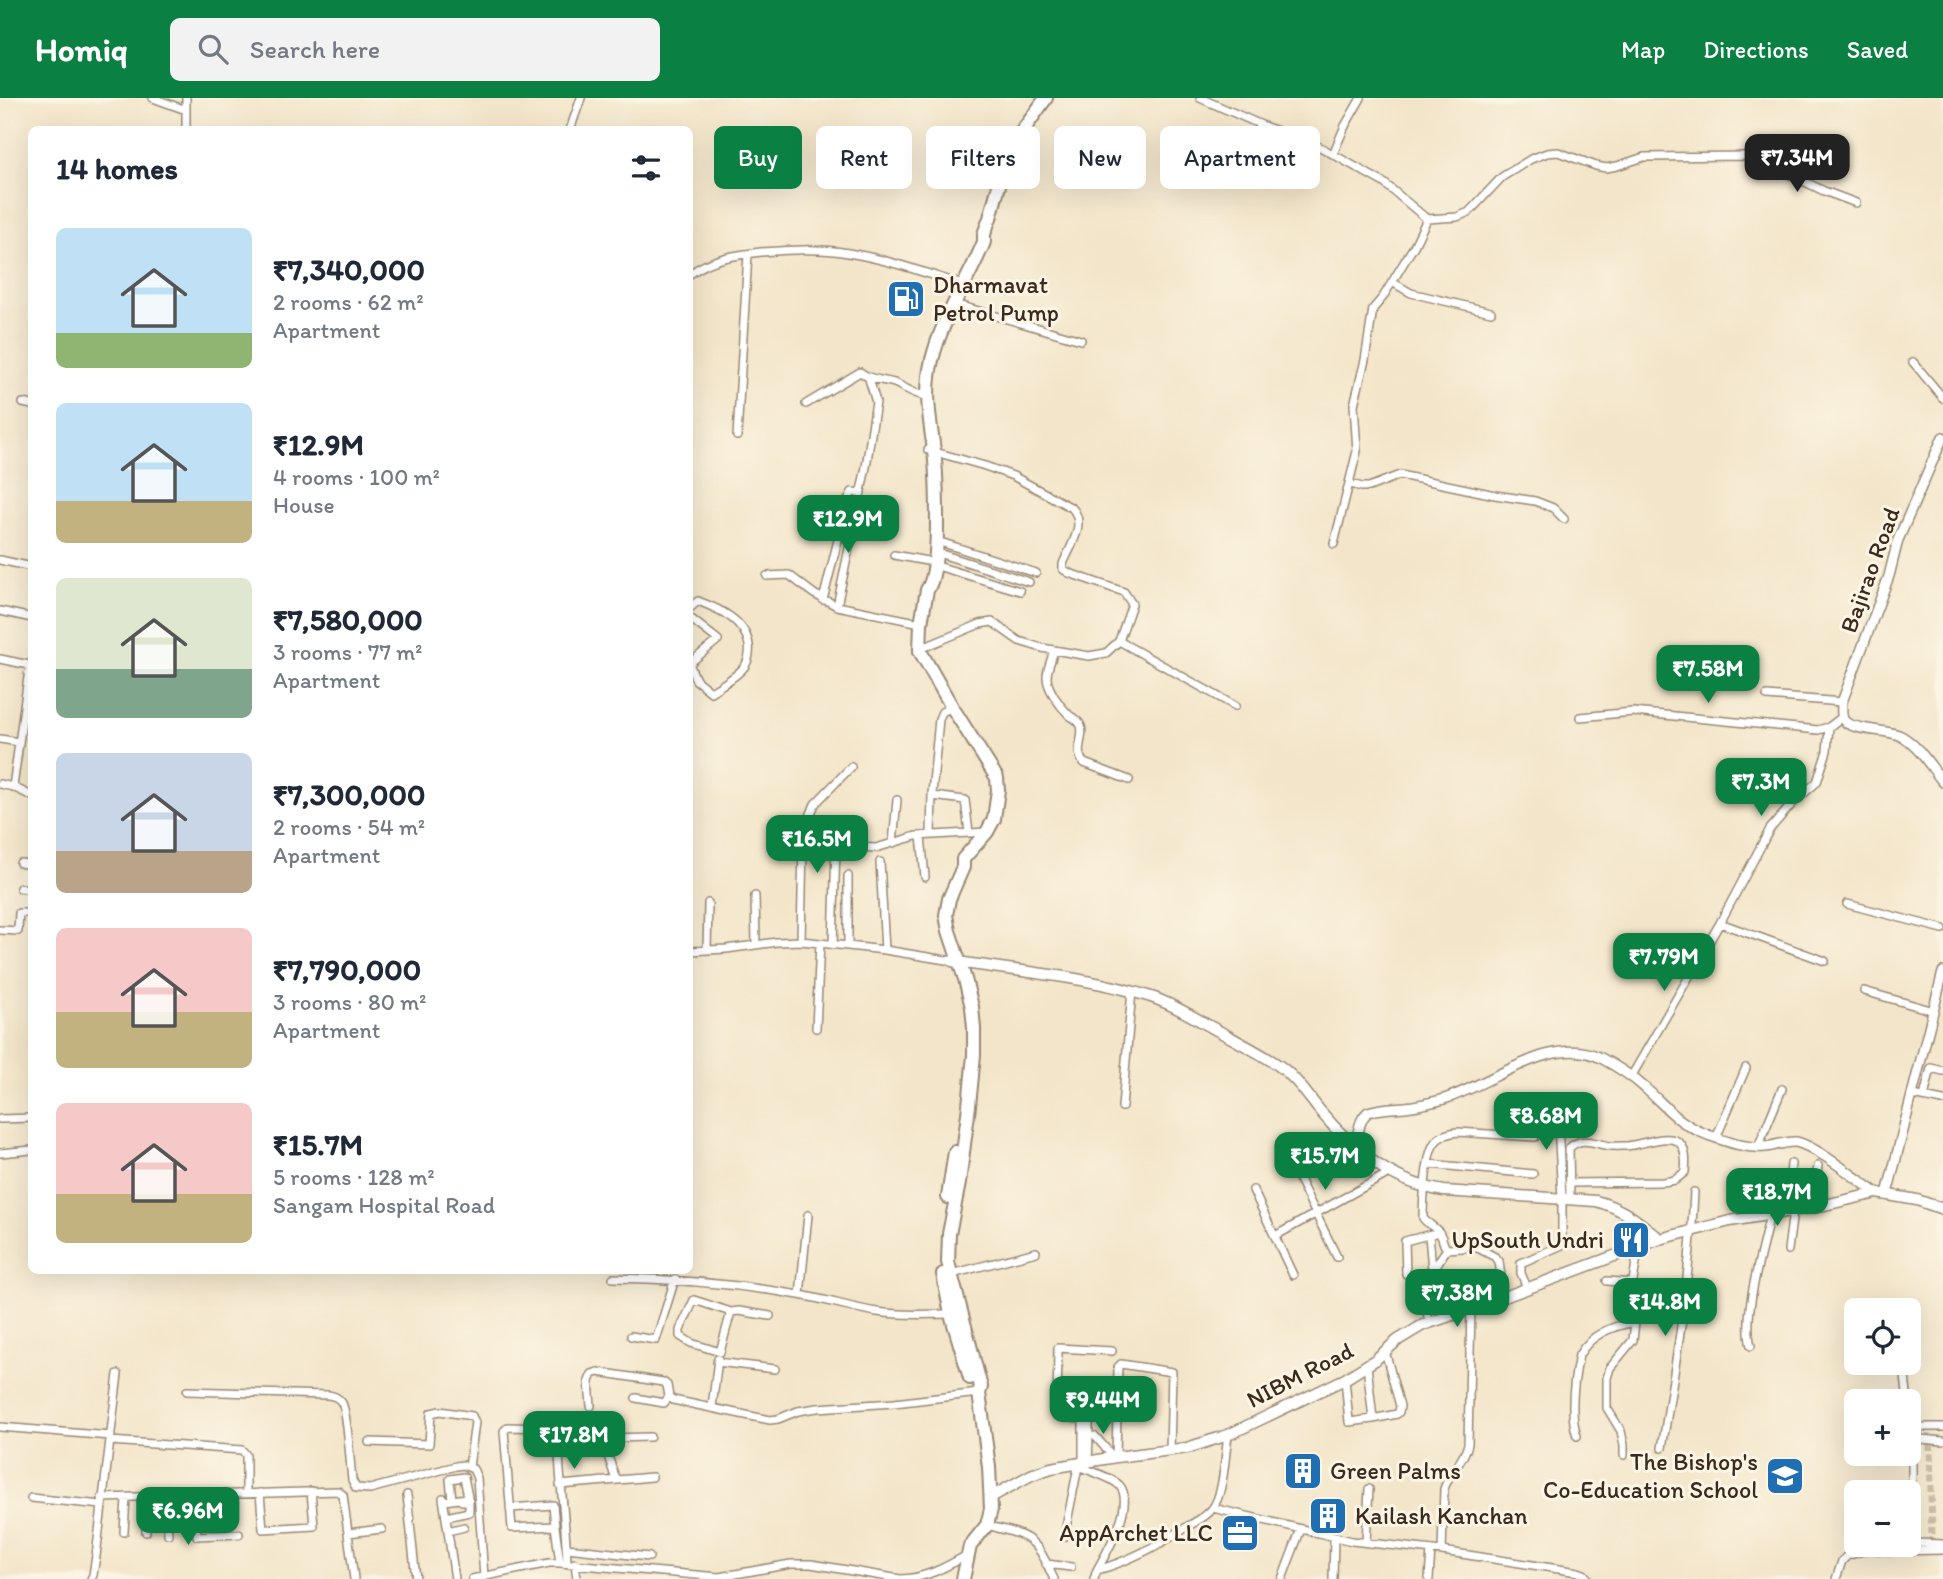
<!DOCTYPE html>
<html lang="en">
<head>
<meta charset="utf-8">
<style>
	:root { --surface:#fff; --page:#f2f2f3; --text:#1f2937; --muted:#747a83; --accent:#0b8043 }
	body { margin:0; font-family:Itim,sans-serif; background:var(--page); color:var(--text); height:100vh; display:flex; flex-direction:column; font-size:26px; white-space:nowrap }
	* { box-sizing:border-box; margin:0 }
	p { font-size:23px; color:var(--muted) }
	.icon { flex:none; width:38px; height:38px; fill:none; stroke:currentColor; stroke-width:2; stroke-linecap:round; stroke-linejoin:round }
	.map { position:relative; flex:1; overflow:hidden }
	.panel { position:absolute; left:28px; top:28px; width:665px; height:1148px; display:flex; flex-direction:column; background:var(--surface); border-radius:10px; box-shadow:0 7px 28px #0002 }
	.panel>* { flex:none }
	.banner { position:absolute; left:714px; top:28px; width:665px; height:63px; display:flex; gap:14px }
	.tools { position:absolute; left:1844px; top:1200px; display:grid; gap:14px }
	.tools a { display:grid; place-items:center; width:77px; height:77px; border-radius:10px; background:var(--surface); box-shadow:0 7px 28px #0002; font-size:35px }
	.price { position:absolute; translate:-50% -60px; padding:0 16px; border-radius:14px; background:var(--accent); color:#fff; font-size:23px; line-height:46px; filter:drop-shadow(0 2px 4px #0008) }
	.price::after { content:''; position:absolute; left:50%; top:42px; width:21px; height:16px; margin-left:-10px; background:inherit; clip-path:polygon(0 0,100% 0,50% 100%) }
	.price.current { background:#222; color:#fff }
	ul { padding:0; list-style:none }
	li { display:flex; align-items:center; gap:21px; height:175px; padding:0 28px }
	li span { display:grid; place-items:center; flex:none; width:196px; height:140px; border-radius:10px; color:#555 }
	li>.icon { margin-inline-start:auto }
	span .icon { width:84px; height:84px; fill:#fffc; stroke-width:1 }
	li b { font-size:30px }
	h2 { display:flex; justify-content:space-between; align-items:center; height:84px; padding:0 28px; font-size:30px }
	.pill { padding:0 24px; border-radius:10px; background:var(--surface); box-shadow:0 7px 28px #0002; font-size:24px; line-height:63px }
	.pill.current { background:var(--accent); color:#fff }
	header { display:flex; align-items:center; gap:42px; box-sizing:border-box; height:98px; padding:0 35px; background:var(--accent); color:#fff }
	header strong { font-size:33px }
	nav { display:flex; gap:38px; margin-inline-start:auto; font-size:24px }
	.search { width:490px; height:63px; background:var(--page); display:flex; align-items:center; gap:18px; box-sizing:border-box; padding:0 24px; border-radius:10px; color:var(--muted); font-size:26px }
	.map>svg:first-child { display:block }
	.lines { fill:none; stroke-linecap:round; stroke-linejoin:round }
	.minor-tunnel { stroke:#cec0a7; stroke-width:7; stroke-dasharray:7 3.5; stroke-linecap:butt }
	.minor-casing { stroke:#978874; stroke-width:10 }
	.tertiary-casing { stroke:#978874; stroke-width:12 }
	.secondary-casing { stroke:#978874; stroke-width:13 }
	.trunk-casing { stroke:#978874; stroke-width:16 }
	.minor { stroke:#fff; stroke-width:7 }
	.tertiary { stroke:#fff; stroke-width:9 }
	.secondary { stroke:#fff; stroke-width:10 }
	.trunk { stroke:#fff; stroke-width:12 }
	.labels { text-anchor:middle; stroke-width:6; stroke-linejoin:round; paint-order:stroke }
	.poi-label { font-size:24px; fill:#3b2a1e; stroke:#fcf5e5; text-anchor:start }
	.street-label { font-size:24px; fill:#3b2a1e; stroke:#fcf5e5 }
</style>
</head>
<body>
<header>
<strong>Homiq</strong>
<div class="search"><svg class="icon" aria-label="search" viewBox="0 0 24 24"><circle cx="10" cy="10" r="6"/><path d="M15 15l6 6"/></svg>Search here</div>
<nav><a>Map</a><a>Directions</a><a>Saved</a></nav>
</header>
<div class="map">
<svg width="1943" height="1481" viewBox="0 0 1943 1481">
	<rect width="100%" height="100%" fill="#fcf5e5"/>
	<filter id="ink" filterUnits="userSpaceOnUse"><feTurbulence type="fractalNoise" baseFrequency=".0143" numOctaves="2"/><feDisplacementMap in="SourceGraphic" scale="14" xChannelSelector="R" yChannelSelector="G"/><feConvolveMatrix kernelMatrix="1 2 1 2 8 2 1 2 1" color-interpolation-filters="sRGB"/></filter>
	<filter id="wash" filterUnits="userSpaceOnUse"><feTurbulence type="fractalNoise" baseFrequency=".00686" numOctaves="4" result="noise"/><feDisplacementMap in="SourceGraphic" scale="28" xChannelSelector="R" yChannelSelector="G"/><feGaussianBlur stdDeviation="1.57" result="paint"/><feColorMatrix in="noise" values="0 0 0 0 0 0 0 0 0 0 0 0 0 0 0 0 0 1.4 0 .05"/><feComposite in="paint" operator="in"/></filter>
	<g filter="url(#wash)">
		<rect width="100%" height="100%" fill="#f3e5c9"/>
	</g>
	<g filter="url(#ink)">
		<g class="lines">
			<path class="minor-tunnel" d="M1930,1345L1932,1443"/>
			<defs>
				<path id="minor" d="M153,0L186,12
					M1200,0L1266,29L1302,41L1322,50L1384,85L1427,121
					M186,32V0
					M570,32L581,0
					M1333,56L1345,28L1361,0
					M690,176C711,160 735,157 761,154C790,152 819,150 848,155C887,161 926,175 963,187
					M1392,184L1411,195L1491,214
					M954,206L1081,242
					M1913,264L1943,300
					M23,305L32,307
					M806,306L860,274C872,283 881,281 894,285C905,289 914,297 927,298
					M737,338L748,156
					M1350,382L1351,386L1362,389H1369L1400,377L1495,397L1535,403L1553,410L1564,421
					M937,443L1036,475
					M1334,446L1357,353L1354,307L1365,262L1373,211L1383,199L1414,148L1427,121L1457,119L1469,114L1502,79L1531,61L1547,55L1558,54L1596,68L1606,70L1617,68L1644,59L1751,58L1824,93L1856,105
					M935,454L1029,484
					M894,457L927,463
					M0,462L32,469
					M934,467L1020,493
					M767,478L789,477L814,496L837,508L921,525
					M823,502L848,402L852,394L861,395
					M837,508L866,369L876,304L869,281
					M690,510L698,503C719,511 745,522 749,547C750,554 749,561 745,568C737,579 721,587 711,594L696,582L690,568
					M0,513L32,520
					M690,520L718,542L690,565
					M1119,543L1235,608
					M920,551L980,526L992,524L1019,543L1042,550L1089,558L1106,555L1119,543L1132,506L1124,494L1069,475L1063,471V466C1070,449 1087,426 1072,410L1013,378L985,368L928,352
					M1054,552C1052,561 1047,570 1047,579C1047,591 1060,608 1069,617C1073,620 1079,622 1081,628C1085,640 1073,653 1084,665L1129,682
					M0,561L29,567V572L13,689
					M1767,598L1842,604
					M1580,619L1633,614L1818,632L1829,629L1842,619
					M0,641L19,644
					M0,686L13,689L32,698
					M932,698L965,702L969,735
					M931,737L932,696L939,621L942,614L952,609
					M921,738L925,779
					M893,745L897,702
					M803,752L836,748L876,750L916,738L987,734
					M880,764L885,852
					M20,765L32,767
					M848,778V848
					M20,790L32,791
					M755,798L756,846
					M1847,806L1943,831
					M1720,825L1825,863
					M0,832L18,833L19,815H32
					M801,843L803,746L806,728L815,706L851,669
					M833,847L836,748
					M707,852L708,805
					M690,853L726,851L777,844L801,843L885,852L952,863
					M1864,893L1934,913
					M816,930L820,845
					M1631,979L1720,825L1770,731L1793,705L1817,684L1827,653L1829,629
					M1913,997L1943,1003
					M1924,999L1931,970L1943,973
					M1122,1009L1132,893
					M0,1021L32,1020
					M1716,1040L1746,970
					M1758,1049L1782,991
					M0,1055L32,1052
					M1429,1066L1533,1076
					M1293,1069L1337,1159
					M1569,1085L1663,1084L1675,1082L1685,1074C1686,1064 1687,1049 1677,1043C1665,1036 1641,1047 1627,1048C1621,1048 1611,1049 1605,1047C1591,1044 1581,1039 1569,1050L1570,1101
					M1253,1092L1293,1177
					M1811,1110L1818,1068
					M1802,1112L1804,1083
					M1787,1114L1791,1066
					M1756,1118L1762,1091
					M1429,1137L1432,1171C1426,1177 1415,1180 1406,1176L1405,1143L1439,1134
					M1275,1138L1389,1075
					M1447,1151C1430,1175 1429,1178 1435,1207L1437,1208L1502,1187L1499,1163L1495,1159L1476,1149L1447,1151C1442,1146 1444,1142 1440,1136C1436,1129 1427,1126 1423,1120C1423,1105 1426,1058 1434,1046C1439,1037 1449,1035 1458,1034L1535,1039
					M1788,1152L1793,1113
					M948,1177L1036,1154
					M613,1180C676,1181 737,1186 799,1197C825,1201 851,1210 877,1214C902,1218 927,1216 951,1216
					M1607,1183L1633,1185
					M1527,1190L1521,1175V1165L1562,1147V1100L1557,1007
					M1428,1196L1426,1209L1429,1224
					M800,1197L808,1117
					M731,1214L694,1202L680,1232V1238L691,1245L720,1254L731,1214L739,1213L770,1218
					M631,1238L656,1242L675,1181
					M1751,1248C1742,1216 1763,1150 1770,1116
					M717,1264L775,1271
					M1367,1267L1373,1321L1397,1316L1399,1314L1400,1308L1385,1253
					M1345,1281L1349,1324L1373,1321
					M187,1293L328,1297C334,1298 338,1299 342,1305C348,1317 350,1366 352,1382L356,1390L370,1391L456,1368L463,1367L473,1371L477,1380L484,1479
					M636,1300L664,1305L669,1299
					M1117,1301L1142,1304
					M1908,1304L1905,1278L1910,1266L1909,1258
					M591,1308L589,1283L592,1276L598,1274L663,1284L667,1287L669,1299L673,1302L770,1322L778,1321L798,1313L817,1310L894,1305L979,1295
					M712,1309L718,1261
					M1909,1320L1911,1328L1915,1329H1943
					M0,1329L111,1338
					M545,1330L508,1329L504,1333L512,1430L555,1428L560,1465
					M1085,1338H1089L1088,1365
					M1089,1338V1324L1091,1319L1107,1317
					M1095,1338L1114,1360
					M1577,1338C1569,1314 1574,1281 1579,1257C1591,1236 1612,1228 1635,1224L1633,1183L1639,1147
					M110,1343L242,1352L246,1357V1395
					M1943,1343L1921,1341L1915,1343L1912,1348V1441L1916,1445L1943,1446
					M369,1344L429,1346L431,1315L440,1313L472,1318L475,1324L469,1369
					M604,1346L616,1382
					M1662,1350C1676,1265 1690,1180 1694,1094
					M1624,1357V1347L1621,1333L1607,1310V1280L1610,1270L1633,1242L1635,1224
					M1116,1359L1118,1269L1121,1266L1172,1274L1170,1353
					M1083,1365V1321L1060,1319L1057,1317L1058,1250L1112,1253
					M1074,1367C1085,1371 1112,1379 1120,1388C1135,1407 1107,1454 1097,1472
					M560,1387L652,1379
					M260,1395L263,1431L314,1428L311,1393
					M407,1397L416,1481
					M195,1398L197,1438L239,1436
					M166,1399L168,1436
					M31,1400L102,1407
					M102,1400L338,1393L343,1397L354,1481
					M443,1400L455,1481
					M444,1403L467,1400L468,1399L464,1379L450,1381L452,1402
					M510,1410L553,1407L555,1428
					M1213,1410L1352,1443L1442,1453L1578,1474L1584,1476L1588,1481
					M446,1419L469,1414V1403H462
					M987,1427C1002,1432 1023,1434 1034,1446C1044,1455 1048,1470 1054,1481
					M448,1433L464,1429
					M124,1434L126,1400
					M146,1434V1400
					M348,1435L382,1431
					M1064,1439L1078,1369
					M1366,1444L1369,1391
					M567,1450L649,1459
					M1442,1453L1444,1391C1449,1374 1464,1364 1468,1346L1471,1210
					M567,1465C566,1427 560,1390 559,1352L567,1345L612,1340L650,1339
					M575,1465L577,1481
					M1046,1466L1071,1469
					M91,1481L93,1477L96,1458L118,1276
					M472,1481L549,1465H560L719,1479L791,1466H811L900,1481C925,1481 946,1469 967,1457
					M1094,1481L1097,1472C1131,1463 1161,1446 1190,1427C1197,1423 1207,1418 1212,1411C1224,1396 1225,1357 1228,1337
					M1282,1481L1301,1431
					M1333,1481L1334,1439
					M1429,1481L1431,1452
					M1836,1481L1842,1463L1847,1458L1859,1454L1867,1451L1893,1453L1943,1452"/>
				<path id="tertiary" d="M1943,339L1898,442L1889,478L1842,604C1842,609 1841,616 1843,621C1849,633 1888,631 1901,638C1919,648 1931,669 1943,684
					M1356,1050C1358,1038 1358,1022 1368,1014C1380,1010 1392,1010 1405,1009C1417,1008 1429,1005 1441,1002C1488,989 1552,934 1601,960C1616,968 1632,978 1645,990C1668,1010 1677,1025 1708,1037C1725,1043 1746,1051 1765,1049C1775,1048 1786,1043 1796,1044C1816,1048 1859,1083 1877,1095
					M1887,1096L1943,874"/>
				<path id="secondary" d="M952,863C1018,874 1087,878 1151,899C1173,906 1193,919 1213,930C1235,942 1257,953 1278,967C1296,979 1307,997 1321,1014C1354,1053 1392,1085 1444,1093L1596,1103C1622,1110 1640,1124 1660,1141
					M991,1399L1031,1377L1051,1370L1116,1359L1187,1350L1228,1337L1345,1281L1375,1262L1398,1242L1423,1227L1488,1205L1660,1141L1730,1123L1816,1109L1877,1095L1917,1102L1943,1111"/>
				<path id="trunk" d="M948,1099L955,1054
					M943,1176L951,1216L970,1280
					M963,1481L970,1448L987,1427L991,1411L989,1369L979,1295L981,1289L948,1164L949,1136L959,1085L969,1008L974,957V930L972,909L965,881L949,833L946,817L949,801L963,769V761L987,734L994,721L998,692L997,680L952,609L920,553L921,525L927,492C937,478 937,441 937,423C937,400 937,377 934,353C930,322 924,294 932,262C942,220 968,184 984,144V136L990,120L1006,62L1016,42L1046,0"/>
			</defs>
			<use href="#minor" class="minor-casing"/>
			<use href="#tertiary" class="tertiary-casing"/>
			<use href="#secondary" class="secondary-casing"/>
			<use href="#trunk" class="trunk-casing"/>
			<use href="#minor" class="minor"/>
			<use href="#tertiary" class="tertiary"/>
			<use href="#secondary" class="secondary"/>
			<use href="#trunk" class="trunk"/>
		</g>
	</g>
	<defs>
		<symbol id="fuel-square" viewBox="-11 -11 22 22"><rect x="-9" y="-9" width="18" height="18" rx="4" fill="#1f6fb2" stroke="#fcf5e5"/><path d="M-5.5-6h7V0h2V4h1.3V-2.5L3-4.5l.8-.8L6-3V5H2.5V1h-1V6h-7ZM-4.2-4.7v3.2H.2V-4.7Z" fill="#fff"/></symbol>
		<symbol id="restaurant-square" viewBox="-11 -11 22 22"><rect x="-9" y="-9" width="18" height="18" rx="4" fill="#1f6fb2" stroke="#fcf5e5"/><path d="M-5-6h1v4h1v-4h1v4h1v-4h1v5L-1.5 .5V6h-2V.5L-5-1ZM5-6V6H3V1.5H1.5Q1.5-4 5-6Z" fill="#fff"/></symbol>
		<symbol id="building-square" viewBox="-11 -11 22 22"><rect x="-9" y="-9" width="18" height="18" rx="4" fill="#1f6fb2" stroke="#fcf5e5"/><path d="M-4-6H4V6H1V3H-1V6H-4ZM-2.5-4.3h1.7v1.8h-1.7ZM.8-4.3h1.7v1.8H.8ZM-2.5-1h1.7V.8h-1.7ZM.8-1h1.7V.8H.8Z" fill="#fff"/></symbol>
		<symbol id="school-square" viewBox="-11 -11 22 22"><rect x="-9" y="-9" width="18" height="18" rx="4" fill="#1f6fb2" stroke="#fcf5e5"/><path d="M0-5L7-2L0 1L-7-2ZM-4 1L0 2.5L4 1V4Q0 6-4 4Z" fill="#fff"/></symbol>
		<symbol id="office-square" viewBox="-11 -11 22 22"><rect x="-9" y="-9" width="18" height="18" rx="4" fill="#1f6fb2" stroke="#fcf5e5"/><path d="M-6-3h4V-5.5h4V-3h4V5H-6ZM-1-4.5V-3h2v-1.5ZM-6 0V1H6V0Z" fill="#fff"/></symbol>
	</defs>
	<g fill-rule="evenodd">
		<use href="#fuel-square" x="884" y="179" width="44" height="44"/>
		<use href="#restaurant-square" x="1609" y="1120" width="44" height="44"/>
		<use href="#building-square" x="1281" y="1351" width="44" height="44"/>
		<use href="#school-square" x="1763" y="1356" width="44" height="44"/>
		<use href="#building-square" x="1306" y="1396" width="44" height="44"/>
		<use href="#office-square" x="1218" y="1413" width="44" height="44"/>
	</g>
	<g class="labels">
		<g class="poi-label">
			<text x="933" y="195">Dharmavat<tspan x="933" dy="28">Petrol Pump</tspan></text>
			<text x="1604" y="1150" text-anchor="end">UpSouth Undri</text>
			<text x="1758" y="1372" text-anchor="end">The Bishop's<tspan x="1758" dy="28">Co-Education School</tspan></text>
			<text x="1330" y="1381">Green Palms</text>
			<text x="1355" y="1426">Kailash Kanchan</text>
			<text x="1213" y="1443" text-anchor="end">AppArchet LLC</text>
		</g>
		<g class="street-label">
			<text transform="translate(1870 472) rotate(-70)" y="8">Bajirao Road</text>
			<text transform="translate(1300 1277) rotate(-27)" y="8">NIBM Road</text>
		</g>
	</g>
</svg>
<div class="tools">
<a><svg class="icon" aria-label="locate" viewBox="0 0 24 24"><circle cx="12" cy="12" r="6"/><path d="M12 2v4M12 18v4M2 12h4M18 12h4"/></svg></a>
<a>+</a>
<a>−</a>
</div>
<b class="price current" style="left:1797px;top:96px">₹7.34M</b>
<b class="price" style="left:848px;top:457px">₹12.9M</b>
<b class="price" style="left:1708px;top:607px">₹7.58M</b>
<b class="price" style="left:1761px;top:720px">₹7.3M</b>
<b class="price" style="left:817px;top:777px">₹16.5M</b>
<b class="price" style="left:1664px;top:895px">₹7.79M</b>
<b class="price" style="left:1546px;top:1054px">₹8.68M</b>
<b class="price" style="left:1325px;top:1094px">₹15.7M</b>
<b class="price" style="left:1777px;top:1130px">₹18.7M</b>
<b class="price" style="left:1457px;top:1231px">₹7.38M</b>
<b class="price" style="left:1665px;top:1240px">₹14.8M</b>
<b class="price" style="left:1103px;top:1338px">₹9.44M</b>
<b class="price" style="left:574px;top:1373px">₹17.8M</b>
<b class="price" style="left:188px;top:1449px">₹6.96M</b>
<div class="banner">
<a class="pill current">Buy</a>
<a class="pill">Rent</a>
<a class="pill">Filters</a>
<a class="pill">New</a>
<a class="pill">Apartment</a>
</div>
<section class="panel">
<h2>14 homes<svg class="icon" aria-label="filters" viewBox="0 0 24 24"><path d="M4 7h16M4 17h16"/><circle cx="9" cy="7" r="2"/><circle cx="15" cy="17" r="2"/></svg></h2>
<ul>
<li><span style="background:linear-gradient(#bfe0f5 75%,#8fb573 0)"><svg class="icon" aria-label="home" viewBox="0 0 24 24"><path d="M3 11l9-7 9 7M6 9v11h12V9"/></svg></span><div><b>₹7,340,000</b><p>2 rooms · 62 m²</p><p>Apartment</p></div></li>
<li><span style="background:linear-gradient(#bfe0f5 70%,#c2b280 0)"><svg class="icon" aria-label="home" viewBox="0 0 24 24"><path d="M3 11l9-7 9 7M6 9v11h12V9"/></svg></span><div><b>₹12.9M</b><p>4 rooms · 100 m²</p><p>House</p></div></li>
<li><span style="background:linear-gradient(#dfe7d0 65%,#7fa58c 0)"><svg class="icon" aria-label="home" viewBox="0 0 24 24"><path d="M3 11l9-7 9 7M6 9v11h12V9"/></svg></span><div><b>₹7,580,000</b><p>3 rooms · 77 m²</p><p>Apartment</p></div></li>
<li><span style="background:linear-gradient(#c9d6e8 70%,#b9a48a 0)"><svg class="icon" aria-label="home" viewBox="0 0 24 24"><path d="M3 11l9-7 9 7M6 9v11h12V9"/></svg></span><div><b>₹7,300,000</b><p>2 rooms · 54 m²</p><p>Apartment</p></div></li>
<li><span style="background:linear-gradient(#f6c9c9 60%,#c2b280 0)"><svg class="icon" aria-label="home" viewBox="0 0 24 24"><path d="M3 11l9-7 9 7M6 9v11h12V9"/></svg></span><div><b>₹7,790,000</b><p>3 rooms · 80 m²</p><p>Apartment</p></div></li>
<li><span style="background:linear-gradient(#f6c9c9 65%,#c2b280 0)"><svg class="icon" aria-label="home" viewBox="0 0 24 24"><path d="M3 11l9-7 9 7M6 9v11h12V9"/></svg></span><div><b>₹15.7M</b><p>5 rooms · 128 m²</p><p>Sangam Hospital Road</p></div></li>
</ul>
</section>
</div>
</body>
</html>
